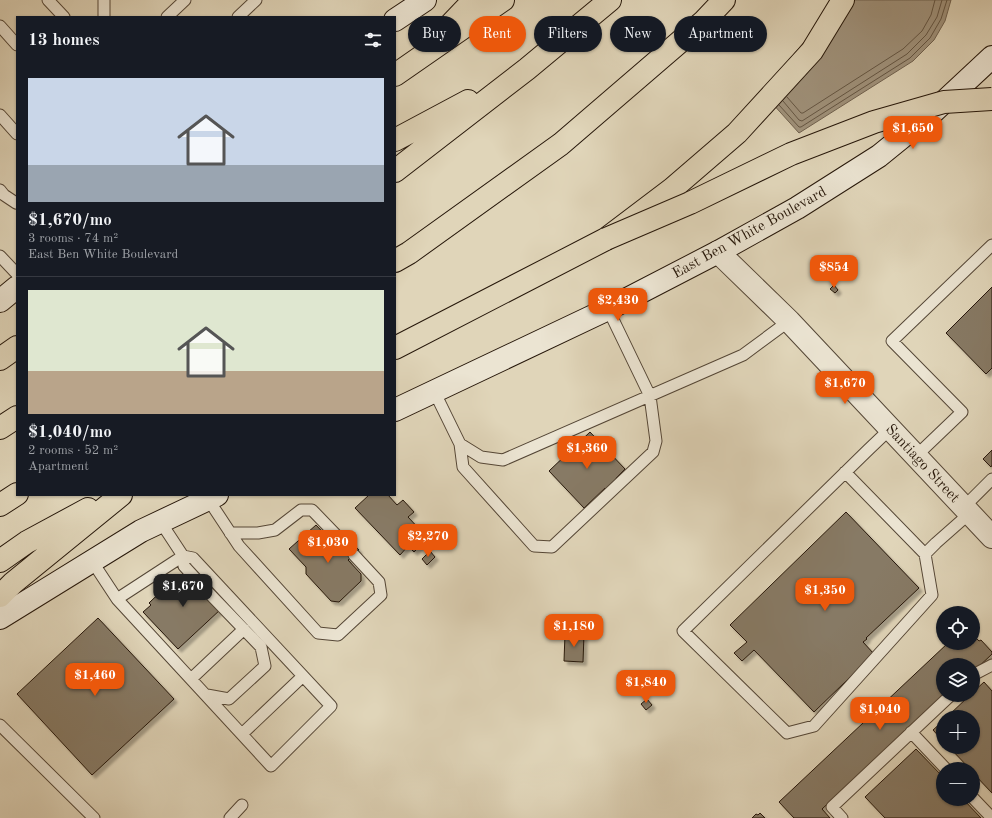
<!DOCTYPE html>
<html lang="en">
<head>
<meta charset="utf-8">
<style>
	:root { --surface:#171b24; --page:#242831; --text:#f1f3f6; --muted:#9ea1a6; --line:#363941; --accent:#ea580c }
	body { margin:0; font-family:"Old Standard TT",serif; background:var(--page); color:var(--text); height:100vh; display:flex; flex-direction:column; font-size:15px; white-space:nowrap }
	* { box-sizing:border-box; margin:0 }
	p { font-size:13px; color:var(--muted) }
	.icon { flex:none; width:22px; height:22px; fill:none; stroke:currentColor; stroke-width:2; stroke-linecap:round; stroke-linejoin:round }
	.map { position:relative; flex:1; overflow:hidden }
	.side { position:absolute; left:16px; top:16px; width:380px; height:480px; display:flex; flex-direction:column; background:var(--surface); border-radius:0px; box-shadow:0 1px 3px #0004 }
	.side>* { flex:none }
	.hud { position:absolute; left:408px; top:16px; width:380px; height:36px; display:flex; gap:8px }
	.fabs { position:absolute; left:936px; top:606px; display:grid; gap:8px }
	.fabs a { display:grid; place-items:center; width:44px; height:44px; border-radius:50%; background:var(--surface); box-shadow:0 1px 3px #0004; font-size:20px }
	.price { position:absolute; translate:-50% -34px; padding:0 9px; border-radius:8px; background:var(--accent); color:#fff; font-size:13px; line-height:26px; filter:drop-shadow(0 1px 2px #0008) }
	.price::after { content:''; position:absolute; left:50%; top:24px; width:12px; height:9px; margin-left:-6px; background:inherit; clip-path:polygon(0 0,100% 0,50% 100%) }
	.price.on { background:#222; color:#fff }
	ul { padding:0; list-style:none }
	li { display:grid; align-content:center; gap:8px; height:212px; padding:0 12px }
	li+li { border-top:1px solid var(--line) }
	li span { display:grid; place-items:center; height:124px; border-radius:0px; color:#555 }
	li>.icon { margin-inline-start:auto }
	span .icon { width:72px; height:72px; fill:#fffc; stroke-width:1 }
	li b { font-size:17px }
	h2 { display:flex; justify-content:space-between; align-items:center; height:48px; padding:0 12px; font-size:17px }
	.tag { padding:0 14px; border-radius:18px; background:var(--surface); box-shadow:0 1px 3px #0004; font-size:14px; line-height:36px }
	.tag.on { background:var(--accent); color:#fff }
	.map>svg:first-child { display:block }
	.water { fill:#a1947e; stroke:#706250 }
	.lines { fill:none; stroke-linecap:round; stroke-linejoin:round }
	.shore { stroke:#645644; stroke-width:1 }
	.building { fill:#877a65; stroke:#26170a; filter:url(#shadow) }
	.lane-casing { stroke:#544636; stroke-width:13 }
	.street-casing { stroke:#544636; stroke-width:24 }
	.secondary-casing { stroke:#26170a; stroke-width:24 }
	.highway-casing { stroke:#26170a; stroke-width:24 }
	.lane { stroke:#ebe4d2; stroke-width:11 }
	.street { stroke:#ebe4d2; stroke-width:22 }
	.secondary { stroke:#ebe4d2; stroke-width:22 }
	.highway { stroke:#e0d5b9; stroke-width:22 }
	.highway-bridge-casing { stroke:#26170a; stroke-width:24; stroke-linecap:butt }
	.highway-bridge { stroke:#e0d5b9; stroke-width:22 }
	.labels { text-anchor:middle; stroke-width:3; stroke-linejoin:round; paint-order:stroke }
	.street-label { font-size:15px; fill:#26170a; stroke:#ebe4d2 }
</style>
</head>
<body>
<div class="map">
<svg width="992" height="818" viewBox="0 0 992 818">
	<defs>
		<filter id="shadow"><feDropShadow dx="3.5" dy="3.5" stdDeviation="1" flood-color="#0004"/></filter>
	</defs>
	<rect width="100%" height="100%" fill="#e0d5b9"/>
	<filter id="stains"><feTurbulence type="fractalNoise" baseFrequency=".005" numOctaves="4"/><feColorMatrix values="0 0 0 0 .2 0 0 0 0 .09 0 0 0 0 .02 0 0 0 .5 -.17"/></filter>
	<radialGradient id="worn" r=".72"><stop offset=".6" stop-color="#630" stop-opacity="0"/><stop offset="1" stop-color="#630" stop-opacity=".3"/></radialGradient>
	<path class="water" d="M836,0H951L945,21L934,40L913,61L799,133L762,92L815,29Z"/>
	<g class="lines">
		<path class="shore" d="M787,97L801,113H803L903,49L922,31L931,15L935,0
			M783,101L799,120L802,121L907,54L926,35L937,17L942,0
			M779,105L799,127H801L910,58L930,38L941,19L947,0"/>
	</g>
	<path class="building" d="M834,285L838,290L835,293L830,289Z
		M992,287V368L986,374L946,333Z
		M590,432L625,469L616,478L617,481L607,491L605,488L584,508L549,471Z
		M992,450V465L991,467L983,459Z
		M369,495H388L397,505L403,500L414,512L408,517L423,533L416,540L421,545L414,552L408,546L400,555L355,508Z
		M846,512L919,588L866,638L867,639L863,642L874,654L814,712L754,650L742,661L734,653L747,642L730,625Z
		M316,525L336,546L346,537L359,550L348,560L361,574V581L339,602L331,601L306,574V567L289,549Z
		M430,551L435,557L427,565L422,559Z
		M185,572L198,575L207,585L221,609L178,649L143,612L151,605L149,603L175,578L176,579Z
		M98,618L174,699L92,775L17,694Z
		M565,634H584L583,662L564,661Z
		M973,635L979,641L981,640L992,652V654L973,672V665H943L944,695L822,809L830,818H794L779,802L948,643H973Z
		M984,682L992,691V793L973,773V769H970L949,747H973V717H947L970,695H973V692Z
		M647,699L652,705L646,710L641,704Z
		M943,721V741L933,730Z
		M916,749L943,777V799H963L981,818H885L865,797Z
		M760,813L765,818H752L756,814L758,815Z"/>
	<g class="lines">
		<defs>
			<path id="lane" d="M48,0L64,17
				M104,17V0
				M167,17L185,0
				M238,17L256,0
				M0,26L17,45
				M0,115L17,134
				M0,190L4,195L16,203L17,202
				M0,256L17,274
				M434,391L460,444L481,457L503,460L743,355L789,321
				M460,444L463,467L534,546L552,547L653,452L656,441L650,396L608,309
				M916,456L962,412L892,341L992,245
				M845,472L925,554L932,595L814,726L787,733L683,631L868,450L890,429
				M208,499L239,546L318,633L338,635L381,595L379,582L354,555
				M964,507L992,479
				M230,533H258L275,530L301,510H312L342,541
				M925,554L936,543L970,513
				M92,561L117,599L271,766L331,706L193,558L183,556L160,521
				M204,588L261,647L265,666L229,699L207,695
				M117,599L183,556L184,566L195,578
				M973,675L992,665
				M191,679L244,629
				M0,725L94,818
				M911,732L946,769
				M242,734L303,676
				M973,798L992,818
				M230,818L242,805
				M842,818L832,807L951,695"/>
			<path id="street" d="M718,252L789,321L992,537"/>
			<path id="secondary" d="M395,20L425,0
				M0,301L17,287
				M395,410L608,309L718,252L797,208L879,156L932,113L992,57
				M0,618L141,531L217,495"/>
			<path id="highway" d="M450,25L474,0
				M395,75L503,0
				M395,140L468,101
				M395,171L527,69L610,0
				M395,261L409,253L561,144L704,21L724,0
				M395,348L606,239L672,189L737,133L812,51L843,0
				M0,359L17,347
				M0,428L17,417
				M0,505L17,494
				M0,561L27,542L88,509
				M0,596L13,583L121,495"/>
		</defs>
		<use href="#lane" class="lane-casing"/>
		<use href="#street" class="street-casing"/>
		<use href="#secondary" class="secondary-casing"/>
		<use href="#highway" class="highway-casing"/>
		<use href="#lane" class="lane"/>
		<use href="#street" class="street"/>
		<use href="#secondary" class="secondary"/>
		<use href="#highway" class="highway"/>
		<defs>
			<path id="highway-bridge" d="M606,239L690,203L791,154L874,122L944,102L992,99"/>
		</defs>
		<use href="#highway-bridge" class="highway-bridge-casing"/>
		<use href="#highway-bridge" class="highway-bridge"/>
	</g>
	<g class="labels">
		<g class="street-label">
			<text transform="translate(749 232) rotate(-29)" y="5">East Ben White Boulevard</text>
			<text transform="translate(923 463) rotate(47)" y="5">Santiago Street</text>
		</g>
	</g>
	<rect width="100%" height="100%" filter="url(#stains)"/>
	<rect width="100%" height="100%" fill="url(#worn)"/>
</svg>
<div class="fabs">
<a><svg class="icon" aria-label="locate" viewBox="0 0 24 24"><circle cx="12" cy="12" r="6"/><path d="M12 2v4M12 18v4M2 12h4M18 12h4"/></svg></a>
<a><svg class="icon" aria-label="layers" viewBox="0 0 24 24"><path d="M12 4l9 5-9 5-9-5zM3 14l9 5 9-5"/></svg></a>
<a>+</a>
<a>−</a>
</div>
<b class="price" style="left:913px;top:150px">$1,650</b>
<b class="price" style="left:834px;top:289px">$854</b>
<b class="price" style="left:618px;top:322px">$2,430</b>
<b class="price" style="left:845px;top:405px">$1,670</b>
<b class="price" style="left:587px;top:470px">$1,360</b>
<b class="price" style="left:428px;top:558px">$2,270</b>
<b class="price" style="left:328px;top:564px">$1,030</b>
<b class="price on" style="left:183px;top:608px">$1,670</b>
<b class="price" style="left:825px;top:612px">$1,350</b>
<b class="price" style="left:574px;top:648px">$1,180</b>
<b class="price" style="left:95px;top:697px">$1,460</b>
<b class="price" style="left:646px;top:704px">$1,840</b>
<b class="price" style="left:880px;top:731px">$1,040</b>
<div class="hud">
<a class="tag">Buy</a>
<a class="tag on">Rent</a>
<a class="tag">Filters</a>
<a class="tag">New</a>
<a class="tag">Apartment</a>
</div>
<section class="side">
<h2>13 homes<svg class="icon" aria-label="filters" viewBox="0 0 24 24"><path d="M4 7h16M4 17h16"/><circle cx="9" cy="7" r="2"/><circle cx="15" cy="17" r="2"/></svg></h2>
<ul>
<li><span style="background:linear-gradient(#c9d6e8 70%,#9aa5b1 0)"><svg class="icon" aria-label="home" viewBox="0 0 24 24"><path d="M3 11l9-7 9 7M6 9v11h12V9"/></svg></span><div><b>$1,670/mo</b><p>3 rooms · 74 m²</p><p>East Ben White Boulevard</p></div></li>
<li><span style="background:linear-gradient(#dfe7d0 65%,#b9a48a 0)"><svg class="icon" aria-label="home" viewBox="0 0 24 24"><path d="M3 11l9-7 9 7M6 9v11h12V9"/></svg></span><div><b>$1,040/mo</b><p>2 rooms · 52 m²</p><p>Apartment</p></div></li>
</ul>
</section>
</div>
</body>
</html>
